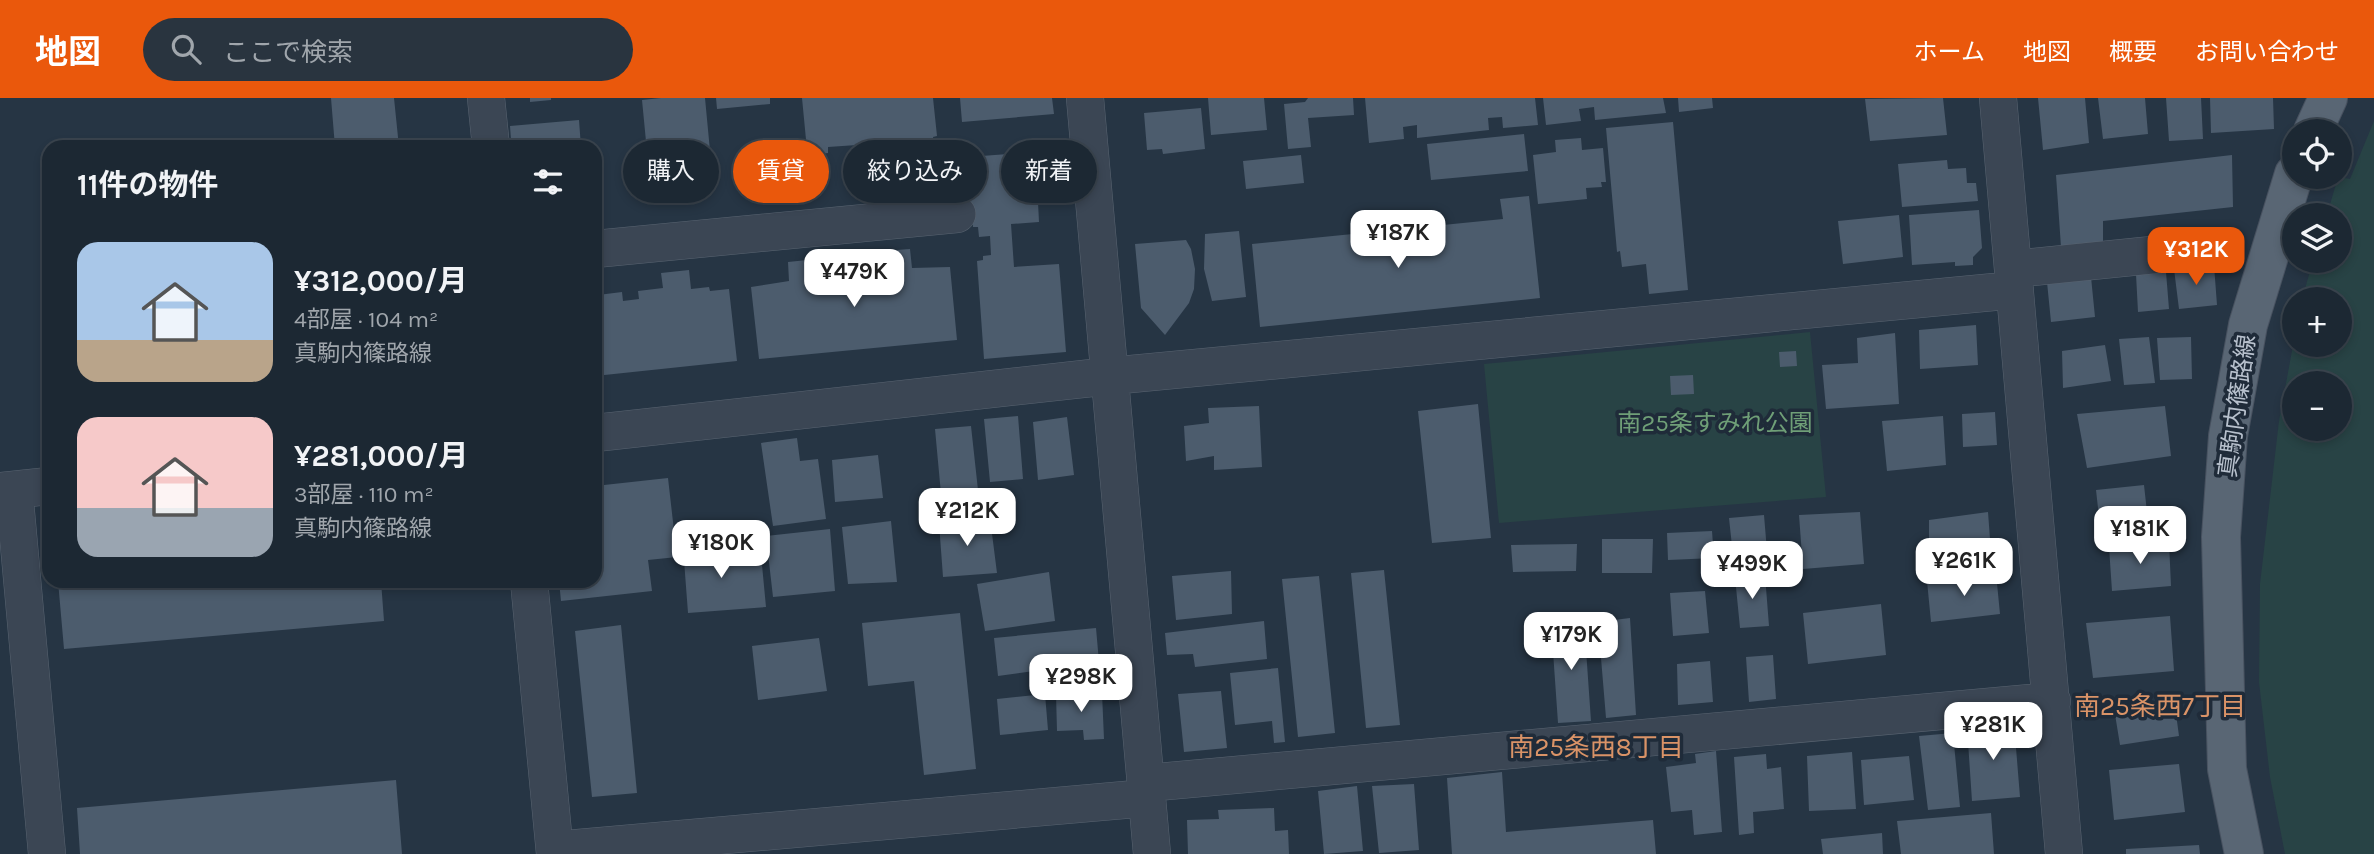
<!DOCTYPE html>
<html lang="ja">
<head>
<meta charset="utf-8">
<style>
	:root { --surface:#1c2833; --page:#29343f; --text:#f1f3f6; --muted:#a0a6ac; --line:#3a444e; --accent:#ea580c }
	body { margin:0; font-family:Karla,"Noto Sans JP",sans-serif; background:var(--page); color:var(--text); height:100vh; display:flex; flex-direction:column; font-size:26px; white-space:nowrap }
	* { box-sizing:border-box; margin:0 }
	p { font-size:23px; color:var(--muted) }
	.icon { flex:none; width:38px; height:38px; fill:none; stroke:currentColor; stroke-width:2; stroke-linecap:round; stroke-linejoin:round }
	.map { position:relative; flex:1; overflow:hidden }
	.side { position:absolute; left:42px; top:42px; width:560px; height:448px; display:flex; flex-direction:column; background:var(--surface); border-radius:21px; box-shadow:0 4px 10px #0003,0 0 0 2px var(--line) }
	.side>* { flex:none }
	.hud { position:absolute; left:623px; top:42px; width:665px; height:63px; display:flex; gap:14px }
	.controls { position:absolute; left:2282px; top:21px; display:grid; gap:14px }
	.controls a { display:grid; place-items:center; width:70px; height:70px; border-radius:50%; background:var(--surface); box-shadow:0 4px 10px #0003,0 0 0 2px var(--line); font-size:35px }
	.price { position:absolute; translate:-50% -60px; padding:0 16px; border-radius:14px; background:#fff; color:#222; font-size:23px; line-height:46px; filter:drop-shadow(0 2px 4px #0008) }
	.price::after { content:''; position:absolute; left:50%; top:42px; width:21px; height:16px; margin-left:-10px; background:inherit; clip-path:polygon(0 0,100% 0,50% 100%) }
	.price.on { background:var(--accent); color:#fff }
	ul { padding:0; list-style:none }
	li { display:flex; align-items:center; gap:21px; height:175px; padding:0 35px }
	li span { display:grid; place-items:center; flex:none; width:196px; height:140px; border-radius:21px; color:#555 }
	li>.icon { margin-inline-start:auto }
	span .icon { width:84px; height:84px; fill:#fffc; stroke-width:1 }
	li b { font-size:30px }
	h2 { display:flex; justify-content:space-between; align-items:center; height:84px; padding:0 35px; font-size:30px }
	.tag { padding:0 24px; border-radius:32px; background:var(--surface); box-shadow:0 4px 10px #0003,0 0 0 2px var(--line); font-size:24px; line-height:63px }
	.tag.on { background:var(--accent); color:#fff }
	header { display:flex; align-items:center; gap:42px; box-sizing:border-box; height:98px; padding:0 35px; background:var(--accent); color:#fff }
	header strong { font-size:33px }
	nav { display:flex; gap:38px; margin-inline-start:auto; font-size:24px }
	.search { width:490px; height:63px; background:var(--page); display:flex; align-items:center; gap:18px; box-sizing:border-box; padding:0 24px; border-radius:38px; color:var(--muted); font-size:26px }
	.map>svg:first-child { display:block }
	.green { fill:#284345; fill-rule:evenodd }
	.building { fill:#4c5c6d }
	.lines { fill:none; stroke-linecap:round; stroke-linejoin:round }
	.minor-casing { stroke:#596471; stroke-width:38 }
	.major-casing { stroke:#485260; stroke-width:40 }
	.minor { stroke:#3b4654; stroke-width:37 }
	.major { stroke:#596674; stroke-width:38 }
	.labels { text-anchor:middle; stroke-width:7; stroke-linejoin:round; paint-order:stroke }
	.street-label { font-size:24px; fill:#b8c1cd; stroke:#1f2b39 }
	.park-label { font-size:24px; fill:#6f9f77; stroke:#1f2b39 }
	.neighbourhood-label { font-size:26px; fill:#da9367; stroke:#1f2b39 }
</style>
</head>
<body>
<header>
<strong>地図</strong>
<div class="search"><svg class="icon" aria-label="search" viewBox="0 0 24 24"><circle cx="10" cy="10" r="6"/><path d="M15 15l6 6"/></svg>ここで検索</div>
<nav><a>ホーム</a><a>地図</a><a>概要</a><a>お問い合わせ</a></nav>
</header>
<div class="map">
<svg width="2374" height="756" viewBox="0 0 2374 756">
	<rect width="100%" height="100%" fill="#263544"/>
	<path class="green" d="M2374,23V756H2285L2270,679L2259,584L2260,486L2279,323L2294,242V247H2340V201H2302L2313,163H2340V117H2327L2338,79L2350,81ZM2294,285H2340V331H2294Z
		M1810,234L1826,399L1499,425L1484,266Z"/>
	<path class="building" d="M331,0H394L399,49H335Z
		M530,0H551V2L530,4Z
		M661,0H705L712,74L698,75L697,59L648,64L642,2Z
		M716,0H770V6L717,11Z
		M802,0H933L937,38L933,39L934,45L919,46L918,40L890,43V49L857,52V47L828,49V55L812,57L811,51L807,52Z
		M960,0H1052L1054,16L962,24Z
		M1208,0H1264L1267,32L1211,37Z
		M1308,0H1353L1354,17L1308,20L1311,49L1288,51L1284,6L1305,4Z
		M1365,0H1535L1538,27L1503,30L1502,19L1488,20L1489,32L1417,40V27L1403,29L1404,41L1369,45Z
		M1543,0H1663L1666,15L1595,22L1594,9L1579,11L1581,23L1546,27Z
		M1678,0H1712L1713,10L1679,14Z
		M1943,0L1947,37L1870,43L1865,1Z
		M2038,0H2085L2089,45L2043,52Z
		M2098,0H2145L2148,36L2103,41Z
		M2166,0H2201L2203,41L2169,43Z
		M2210,0H2273L2274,31L2211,35Z
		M1201,10L1205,51L1163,56L1162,51L1147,52L1144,15Z
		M579,22L581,49H519L518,41L511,42L510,28Z
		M1673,24L1688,192L1649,196L1646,166L1622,169L1620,153L1617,154L1606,30Z
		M1524,36L1528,73L1431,82L1427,46Z
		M1581,40L1582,52L1603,50L1606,84H1601L1602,89L1586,90L1587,101L1538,106L1533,57L1556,54L1555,42Z
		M1049,53L1053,103L1038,104L1039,124L1011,126L1014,169L1059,166L1066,254L984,261L977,163L983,162V158L991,157L990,138L979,139L978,129H973L968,59Z
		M1301,57L1304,85L1246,91L1243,63Z
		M2232,57L2233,109L2103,123V146L2061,149L2056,77Z
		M1947,62L1948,71L1966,70L1967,85H1976L1978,103L1902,109L1898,66Z
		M1529,98L1540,200L1260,229L1252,146L1503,121L1500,101Z
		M1979,112L1982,150L1973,159V167L1955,168V164L1912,167L1909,117Z
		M1899,117L1903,159L1843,166L1838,123Z
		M1239,133L1246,199L1212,203L1204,171L1205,136Z
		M1186,142L1191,151L1195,171L1194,191L1189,205L1165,237L1141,210L1135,146Z
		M910,151L912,170L950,169L957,242L759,261L751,189L789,183L788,164L817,161L819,176L842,173L843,182L859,180V172L883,169L882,153Z
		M2214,167L2217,207L2179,211L2174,171Z
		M689,172L691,191L709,189L710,193L729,191L737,263L595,278V189L598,197L622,194L623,203L639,201L638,193L663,190L661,175Z
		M2166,174L2169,211L2138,214L2136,176Z
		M2091,179L2095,219L2051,224L2047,184Z
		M1976,227L1978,267L1920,271L1919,232Z
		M1895,235L1899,306L1826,311L1822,267L1858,265L1857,240Z
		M2149,239L2155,285L2124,287L2119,241Z
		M2191,239L2192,281L2160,282L2157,240Z
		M2105,247L2111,283L2063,290L2062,253Z
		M1796,253L1797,268L1780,269L1779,254Z
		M1693,277L1694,296L1671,297L1670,278Z
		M1478,306L1491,440L1432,445L1418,313Z
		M1259,308L1262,369L1214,372V358L1186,363L1184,328L1209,325L1208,310Z
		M2165,308L2171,358L2087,370L2077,316Z
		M1995,314L1997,347L1963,349L1962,316Z
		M1018,318L1023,381L990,384L984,321Z
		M1943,318L1946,367L1887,373L1882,323Z
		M1067,319L1074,377L1038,382L1033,324Z
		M971,328L978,392L941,396L935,331Z
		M797,340L800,363L818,361L826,421L773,428L761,345Z
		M878,357L883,400L835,404L832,362Z
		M668,380L677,459L648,462L652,493L561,503L559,483H595V388Z
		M2144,387L2148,423L2100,428L2096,392Z
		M1860,414L1864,466L1803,471L1799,417Z
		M1988,414L1992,468L1964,472L1960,440L1929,444V422Z
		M1764,417L1768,465L1734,467L1729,420Z
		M990,420L997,475L943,479L939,425Z
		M891,423L897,484L848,486L842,429Z
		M830,431L835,493L773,499L766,438Z
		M1712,433L1714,460L1668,462L1667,435Z
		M1602,441H1653L1652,475H1602Z
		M2169,444L2171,488L2112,493L2109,449Z
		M736,445L738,468L762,467L766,509L688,515L683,449Z
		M1577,446L1576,473L1513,474L1511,447Z
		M1384,472L1400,627L1366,630L1351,475Z
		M1231,473L1232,516L1176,522L1172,478Z
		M1049,474L1055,523L985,533L977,486Z
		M1996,475L2000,516L1931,524L1927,483Z
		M1765,477L1769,528L1740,530L1735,479Z
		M1319,478L1335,635L1298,639L1282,481Z
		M58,483H381L384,523L64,551Z
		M1705,493L1709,535L1673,538L1670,495Z
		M1881,506L1886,557L1808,566L1803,515Z
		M960,515L976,671L924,677L914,583L868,588L862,525Z
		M2170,518L2174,573L2093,580L2086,525Z
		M1630,520L1636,617L1606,620L1598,524Z
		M1264,523L1267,561L1195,569L1193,556L1167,557L1165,535Z
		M1584,523L1591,623L1558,625L1551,525Z
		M621,527L637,695L592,699L575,533Z
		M1096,530L1099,564L998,578L994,540Z
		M819,540L827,593L758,602L752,548Z
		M1773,557L1776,601L1749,604L1746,559Z
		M1710,563L1713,604L1678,607L1677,566Z
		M1278,570L1285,644L1274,645L1272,623L1235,627L1230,575Z
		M1221,593L1227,650L1184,654L1178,596Z
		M1102,595L1104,641L1084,642L1083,632L1057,633L1056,596Z
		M1045,596L1048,632L1000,637L997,601Z
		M2174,601L2179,638L2120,647L2114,610Z
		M2014,625L2020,699L1972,703L1967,629Z
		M1953,635L1960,709L1928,712L1919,638Z
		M1716,653L1722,734L1694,737L1692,712L1671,714L1666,669L1696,665L1695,656Z
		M1852,654L1856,711L1809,713L1807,658Z
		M1766,656L1767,671L1781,669L1784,711L1753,714L1754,735L1739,737L1734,659Z
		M1909,658L1914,702L1864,707L1861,662Z
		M2179,666L2185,714L2114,722L2109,672Z
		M1502,674L1506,734L1653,722L1656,756H1452L1447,680Z
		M396,682L402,756H80L77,710Z
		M1414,686L1419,752L1379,755L1372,688Z
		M1357,688L1363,753L1324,756L1318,693Z
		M1274,710L1275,733L1288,732L1289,756H1188L1187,722L1219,721L1218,712Z
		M1991,715L1994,756H1901L1897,723Z
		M1882,735L1883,756H1823L1821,741Z
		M2199,747L2200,756H2126V751Z"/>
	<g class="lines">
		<defs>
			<path id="minor" d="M486,0L491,49
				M1085,0L1152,756
				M1998,0L2064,756
				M595,151L957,116
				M2013,171L2211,151
				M595,335L1110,278L2015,192
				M14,392L47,756
				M0,393L49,388
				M529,483L555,756
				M1146,685L2052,603
				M555,752L1147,700"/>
			<path id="major" d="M2313,33L2328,0
				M2244,756L2227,671L2221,439L2228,338L2248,227L2294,76"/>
		</defs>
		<use href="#minor" class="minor-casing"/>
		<use href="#major" class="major-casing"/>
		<use href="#minor" class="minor"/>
		<use href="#major" class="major"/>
	</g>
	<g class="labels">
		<g class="street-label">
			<text transform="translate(2237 308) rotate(-82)" y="8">真駒内篠路線</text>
		</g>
		<g class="park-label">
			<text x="1715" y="333">南25条すみれ公園</text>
		</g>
		<g class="neighbourhood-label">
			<text x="2160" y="617">南25条西7丁目</text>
			<text x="1596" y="658">南25条西8丁目</text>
		</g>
	</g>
</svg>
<div class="controls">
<a><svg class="icon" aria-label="locate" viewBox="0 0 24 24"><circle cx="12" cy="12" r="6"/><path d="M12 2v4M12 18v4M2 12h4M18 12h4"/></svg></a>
<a><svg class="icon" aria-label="layers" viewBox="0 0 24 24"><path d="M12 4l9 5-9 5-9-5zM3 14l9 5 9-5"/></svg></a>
<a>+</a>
<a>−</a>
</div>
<b class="price" style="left:1398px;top:172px">¥187K</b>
<b class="price on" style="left:2196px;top:189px">¥312K</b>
<b class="price" style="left:854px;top:211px">¥479K</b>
<b class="price" style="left:967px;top:450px">¥212K</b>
<b class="price" style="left:2140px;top:468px">¥181K</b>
<b class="price" style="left:721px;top:482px">¥180K</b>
<b class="price" style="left:1964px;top:500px">¥261K</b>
<b class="price" style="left:1752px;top:503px">¥499K</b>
<b class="price" style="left:1571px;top:574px">¥179K</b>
<b class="price" style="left:1081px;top:616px">¥298K</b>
<b class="price" style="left:1993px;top:664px">¥281K</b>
<div class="hud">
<a class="tag">購入</a>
<a class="tag on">賃貸</a>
<a class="tag">絞り込み</a>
<a class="tag">新着</a>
</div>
<section class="side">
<h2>11件の物件<svg class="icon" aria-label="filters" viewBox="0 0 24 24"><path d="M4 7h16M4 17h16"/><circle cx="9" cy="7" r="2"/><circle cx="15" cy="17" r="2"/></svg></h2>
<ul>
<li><span style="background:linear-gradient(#a9c7e8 70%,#b9a48a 0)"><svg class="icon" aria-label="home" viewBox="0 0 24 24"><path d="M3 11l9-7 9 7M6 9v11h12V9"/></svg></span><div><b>¥312,000/月</b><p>4部屋 · 104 m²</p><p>真駒内篠路線</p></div></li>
<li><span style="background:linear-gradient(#f6c9c9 65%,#9aa5b1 0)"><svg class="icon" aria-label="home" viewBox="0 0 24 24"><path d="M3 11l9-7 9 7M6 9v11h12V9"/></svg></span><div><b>¥281,000/月</b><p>3部屋 · 110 m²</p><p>真駒内篠路線</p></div></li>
</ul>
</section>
</div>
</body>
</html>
